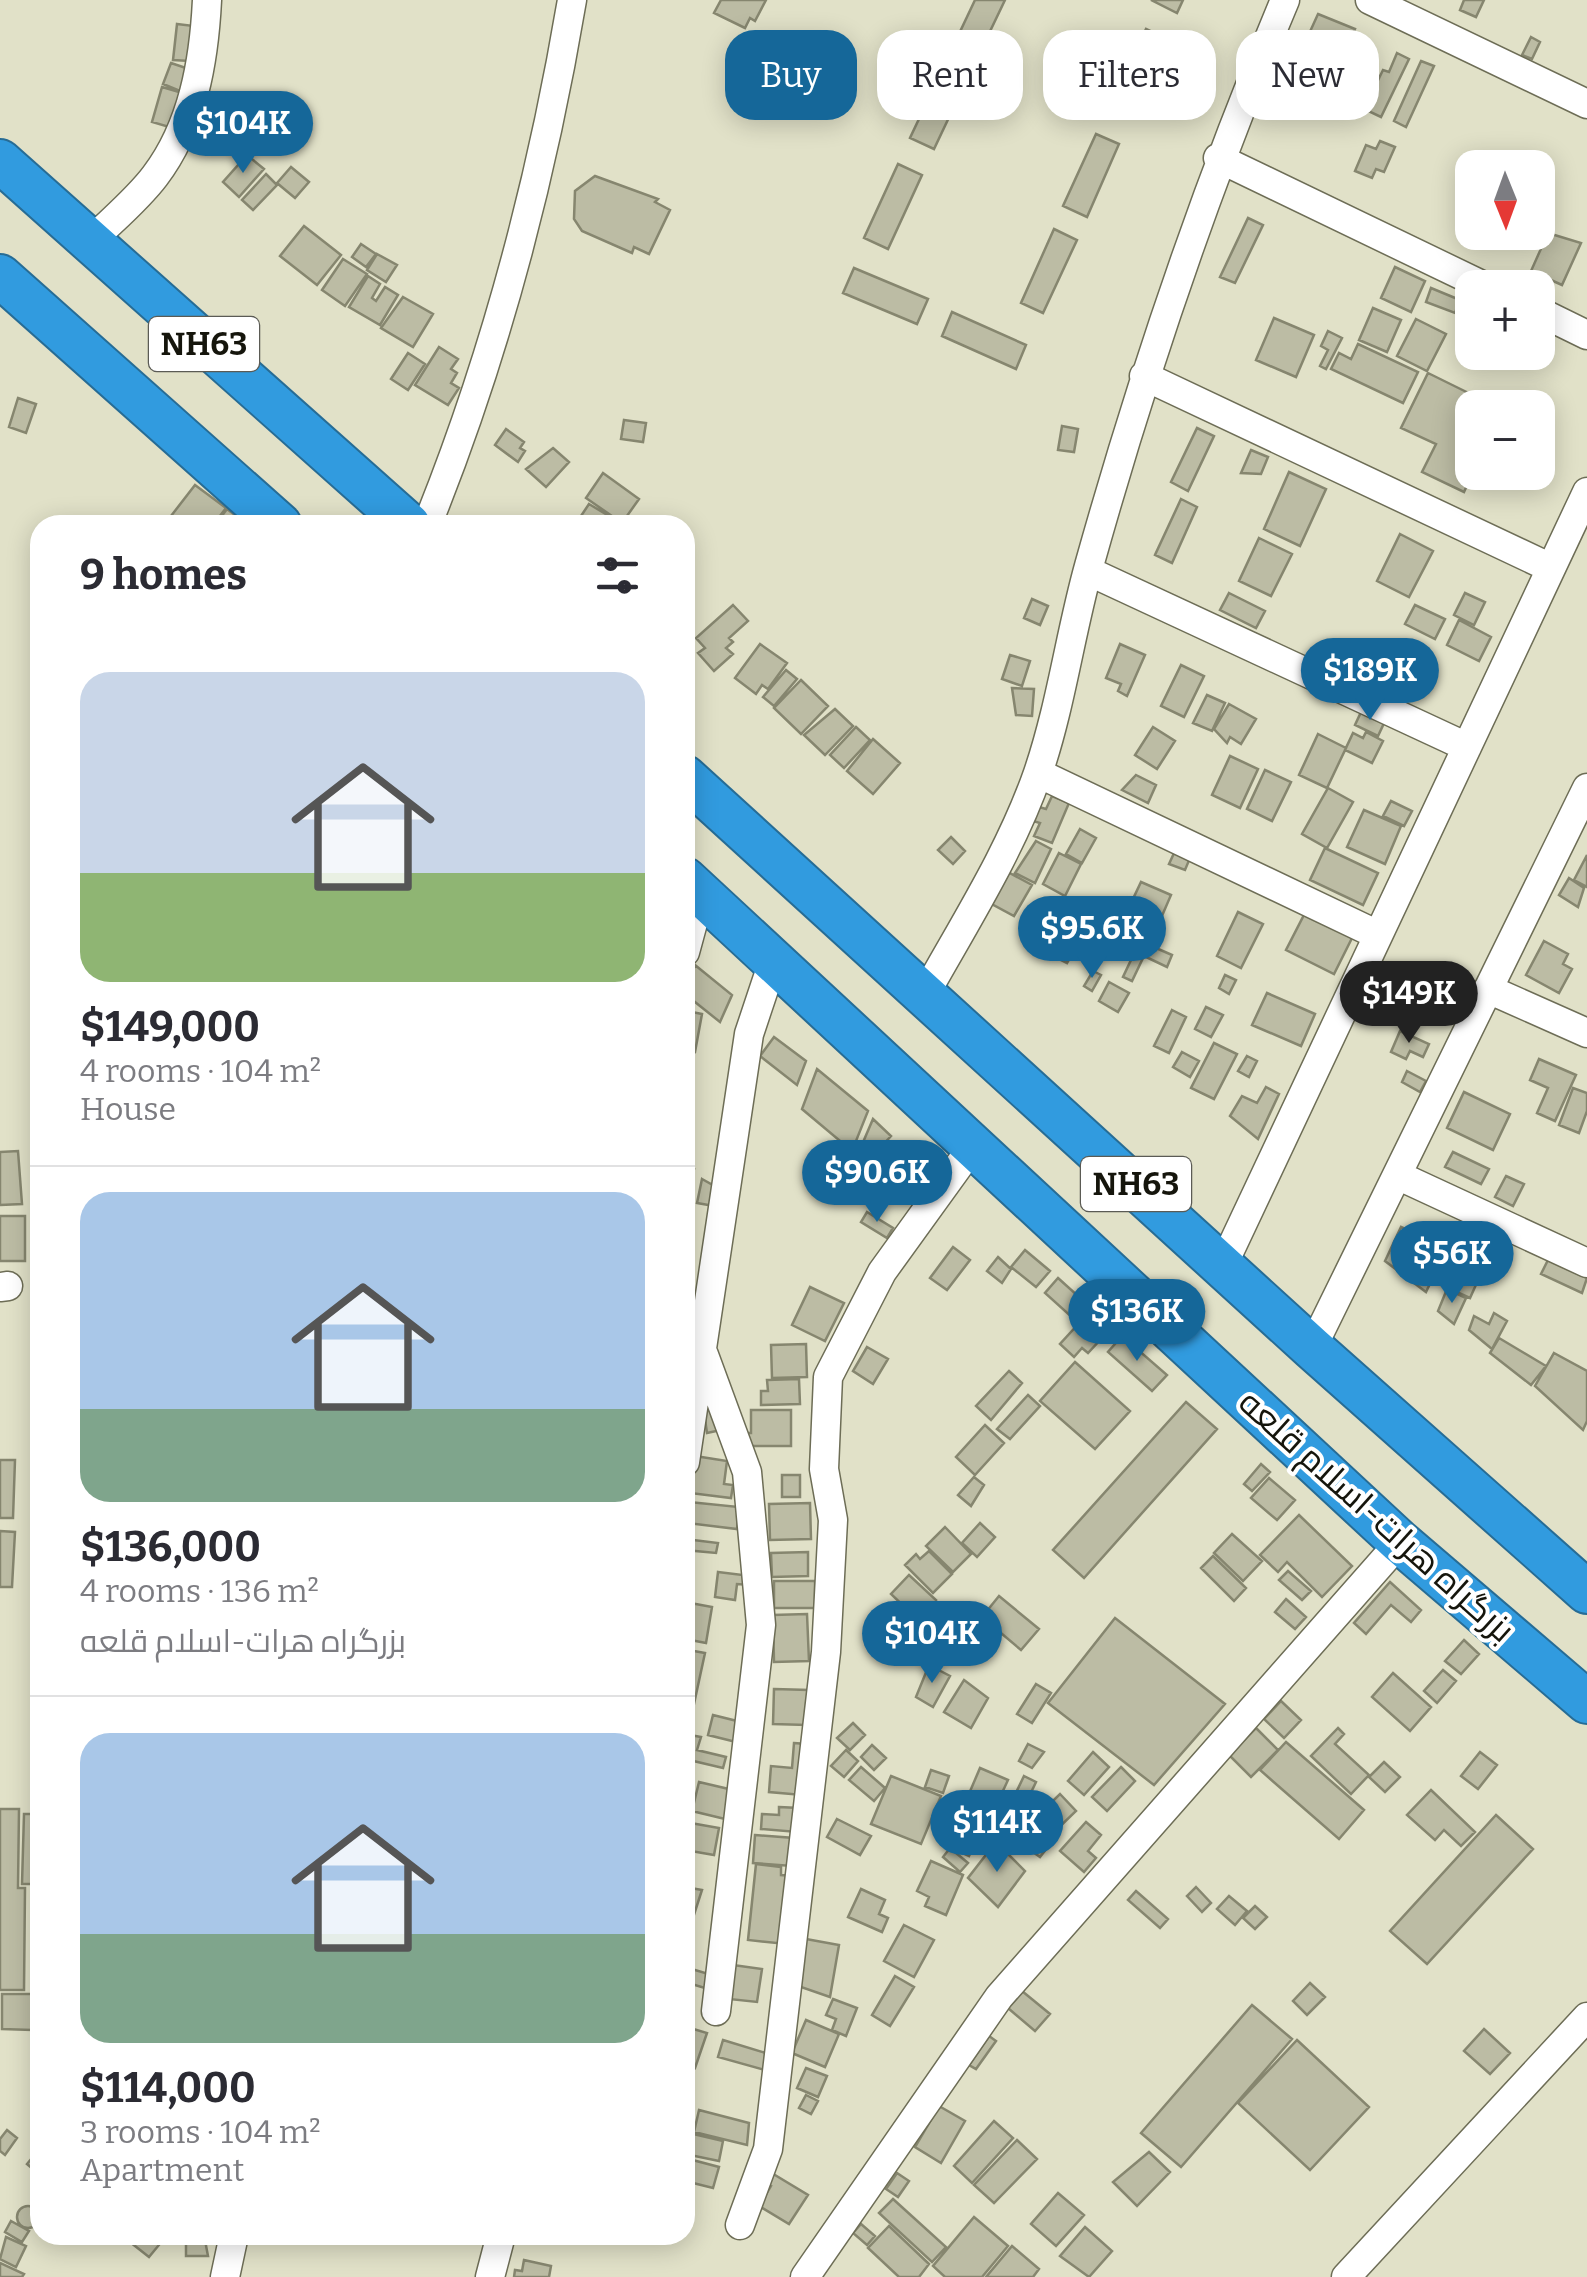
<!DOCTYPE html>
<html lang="en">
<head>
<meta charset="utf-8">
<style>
	:root { --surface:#fff; --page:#f2f2f3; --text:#2b2b33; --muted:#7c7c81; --line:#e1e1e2; --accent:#156799 }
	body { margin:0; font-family:Bitter,Cairo,serif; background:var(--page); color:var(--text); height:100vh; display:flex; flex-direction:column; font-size:38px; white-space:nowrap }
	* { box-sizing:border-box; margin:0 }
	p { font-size:32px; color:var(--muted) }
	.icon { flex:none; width:55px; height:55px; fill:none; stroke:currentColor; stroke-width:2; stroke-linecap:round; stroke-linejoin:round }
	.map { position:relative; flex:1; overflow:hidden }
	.side { position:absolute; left:30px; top:515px; width:665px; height:1730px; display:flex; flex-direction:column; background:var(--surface); border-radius:30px; box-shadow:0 5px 25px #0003 }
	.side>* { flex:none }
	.top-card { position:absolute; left:725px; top:30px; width:710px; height:90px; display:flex; gap:20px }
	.needle { width:65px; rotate:179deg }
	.fabs { position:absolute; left:1455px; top:150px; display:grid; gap:20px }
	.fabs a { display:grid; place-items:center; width:100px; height:100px; border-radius:20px; background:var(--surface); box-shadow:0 5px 25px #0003; font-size:50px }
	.price { position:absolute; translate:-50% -85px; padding:0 22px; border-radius:35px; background:var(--accent); color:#fff; font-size:32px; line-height:65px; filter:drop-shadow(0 2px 5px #0008) }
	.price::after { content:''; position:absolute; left:50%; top:60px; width:30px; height:22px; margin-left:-15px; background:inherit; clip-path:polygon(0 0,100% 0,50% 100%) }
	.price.selected { background:#222; color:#fff }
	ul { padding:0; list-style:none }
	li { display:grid; align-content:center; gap:20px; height:530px; padding:0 50px }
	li+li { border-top:2px solid var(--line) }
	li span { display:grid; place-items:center; height:310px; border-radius:30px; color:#555 }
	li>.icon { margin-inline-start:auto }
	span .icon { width:180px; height:180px; fill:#fffc; stroke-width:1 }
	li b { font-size:42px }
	h2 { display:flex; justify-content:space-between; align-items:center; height:120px; padding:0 50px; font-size:42px }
	.tag { padding:0 35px; border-radius:30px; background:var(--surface); box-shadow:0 5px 25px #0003; font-size:35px; line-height:90px }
	.tag.selected { background:var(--accent); color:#fff }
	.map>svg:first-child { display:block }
	.building { fill:#bcbca4; stroke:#86866f; stroke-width:2.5 }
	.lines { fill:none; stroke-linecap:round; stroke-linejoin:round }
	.minor-casing { stroke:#6d6d56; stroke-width:31 }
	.highway-casing { stroke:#276c95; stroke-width:46 }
	.minor { stroke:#fff; stroke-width:28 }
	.highway { stroke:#319bdf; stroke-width:42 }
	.labels { text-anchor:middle; stroke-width:8; stroke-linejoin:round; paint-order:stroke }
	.shield { fill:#fff; stroke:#5b5b55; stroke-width:2.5 }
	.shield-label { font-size:32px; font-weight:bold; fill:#15150c }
	.street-label { font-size:35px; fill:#15150c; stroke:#fff }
</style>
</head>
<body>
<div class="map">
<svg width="1587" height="2277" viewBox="0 0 1587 2277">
	<rect width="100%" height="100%" fill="#e1e1c8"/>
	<path class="building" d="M721,0H766L755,21L750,18L745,28L714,13Z
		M975,0H1005L982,48L958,36Z
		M1151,0H1183L1177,13Z
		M1464,0H1484L1476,17L1460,10Z
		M1318,14L1355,29L1336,74L1298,58Z
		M177,24L194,26L190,61L173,60Z
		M1146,29L1167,39L1134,112L1112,102Z
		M1531,37L1540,42L1532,59L1522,55Z
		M1397,53L1409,59L1381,117L1364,109L1383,70L1389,72Z
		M1289,60L1329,79L1319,98L1280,79Z
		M1421,61L1434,66L1406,127L1394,121Z
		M171,63L189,69L180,91L163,84Z
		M945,64L969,75L934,149L910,138Z
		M162,87L186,94L176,129L152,122Z
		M1096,134L1119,144L1087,217L1063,206Z
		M1380,141L1395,147L1384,172L1376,169L1372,178L1355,171L1366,145L1376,149Z
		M247,155L264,169L239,197L223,182Z
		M898,164L922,175L888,249L864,238Z
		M291,167L309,182L295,198L277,183Z
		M266,174L277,185L253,210L242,200Z
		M595,176L658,199L655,202L670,210L649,254L634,247L632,253L582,231L574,219L575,191Z
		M1248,218L1263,225L1235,283L1220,277Z
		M304,226L341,255L317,285L280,256Z
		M1054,229L1077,240L1043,313L1021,303Z
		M1548,233L1581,243L1562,285L1531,271Z
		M361,244L376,254L366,267L352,257Z
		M377,254L397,265L386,282L367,270Z
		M343,259L367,274L345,306L322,290Z
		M1395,267L1425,281L1411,312L1381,298Z
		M854,268L928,299L917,324L843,293Z
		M368,276L380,284L372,298L376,301L385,287L398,295L380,325L349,307Z
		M1431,288L1460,300L1455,313L1426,302Z
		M403,297L433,314L413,347L381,328Z
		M1373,308L1401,320L1387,352L1359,340Z
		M952,312L1026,345L1016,369L942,336Z
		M1274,318L1314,335L1296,377L1256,360Z
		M1416,319L1446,334L1427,371L1397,356Z
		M1328,331L1342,338L1326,369L1320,366L1328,350L1321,346Z
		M1358,344L1418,372L1403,403L1331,369L1339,353L1351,359Z
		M439,347L458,359L451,369L457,373L451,383L459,388L448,405L415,385Z
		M408,353L425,364L408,390L391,379Z
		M1428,373L1499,408H1472L1473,472L1464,492L1422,472L1436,444L1401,428Z
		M18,398L36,404L26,433L9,427Z
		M624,420L646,423L643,442L621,439Z
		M1062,426L1078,429L1074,452L1058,450Z
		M1197,428L1214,436L1188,491L1171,482Z
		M506,429L524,442L520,448L525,451L518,462L495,445Z
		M553,448L569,462L546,487L526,469Z
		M1251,450L1268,457L1261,474L1241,473Z
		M1289,472L1326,489L1300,546L1264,529Z
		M603,473L639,499L622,523L586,498Z
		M195,485L226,508L213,525H182L171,516Z
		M1181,499L1197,507L1172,563L1155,555Z
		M589,504L609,516L603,525H575Z
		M227,509L244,522L242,525H215Z
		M1400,534L1433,551L1409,597L1377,581Z
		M1259,538L1292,554L1271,596L1239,581Z
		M1229,593L1265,611L1256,628L1220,610Z
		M1465,593L1485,602L1474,625L1454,615Z
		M1032,599L1048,606L1040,625L1024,618Z
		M733,605L748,621L729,638L733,642L726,648L733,654L714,671L698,653L705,648L696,638Z
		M1415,605L1445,619L1435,639L1405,624Z
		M1459,620L1491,637L1479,661L1447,645Z
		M760,644L787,663L768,689L762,685L756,694L735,678Z
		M1120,644L1145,655L1127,696L1118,691L1121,684L1106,678Z
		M1010,655L1030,661L1022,686L1002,679Z
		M1181,665L1204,676L1184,717L1161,706Z
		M786,670L797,679L774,706L763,697Z
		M801,680L828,706L801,734L774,708Z
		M1012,688L1034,689L1032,716L1016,715Z
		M1207,695L1225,703L1212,731L1193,723Z
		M1229,704L1256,719L1241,744L1230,737L1227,743L1214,729Z
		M835,709L853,726L825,755L804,735Z
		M1362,710L1385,721L1378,736L1355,725Z
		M856,727L870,740L844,768L830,755Z
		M1153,727L1175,741L1157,769L1135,755Z
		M1366,732L1383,741L1372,763L1345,750L1353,733L1363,738Z
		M1318,734L1346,748L1327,788L1299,775Z
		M873,739L900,763L873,794L847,771Z
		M1230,756L1258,769L1240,808L1212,795Z
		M1265,770L1291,782L1272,821L1247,809Z
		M1136,775L1156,785L1148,803L1122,790Z
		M1328,788L1353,802L1327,848L1302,834Z
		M1052,796L1069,803L1052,843L1034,836L1040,823L1033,821L1039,807L1046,809Z
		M1391,801L1412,811L1404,826L1383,816Z
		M1364,810L1401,826L1385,864L1347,847Z
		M1080,829L1096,838L1082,863L1066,854Z
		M951,837L965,851L953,864L938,850Z
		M1036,841L1051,849L1035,883L1015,873Z
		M1325,848L1378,873L1363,905L1310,880Z
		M1175,851L1190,858L1185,870L1169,864Z
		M1059,853L1081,864L1065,896L1043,884Z
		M1587,855V887L1574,880Z
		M1006,871L1032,885L1014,916L988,902Z
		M1569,878L1584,888L1578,907L1559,895Z
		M1141,882L1171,895L1155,932L1124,918Z
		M1068,898L1080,905L1070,921L1058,913Z
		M1238,912L1263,924L1241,968L1217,956Z
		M1094,913L1121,927L1111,945L1085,932Z
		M1305,913L1353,936L1334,974L1286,950Z
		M1072,918L1087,927L1080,940L1064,932Z
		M1057,938L1076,947L1067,963L1049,954Z
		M1140,941L1172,955L1167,967L1144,956L1132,981L1123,977Z
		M1544,941L1568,954L1563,964L1572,969L1559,993L1526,975Z
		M695,965L732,995L720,1022L685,994Z
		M1093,971L1101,975L1092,991L1084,986Z
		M1225,975L1236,980L1229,994L1219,988Z
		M1109,982L1129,993L1118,1012L1099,1001Z
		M1267,993L1315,1014L1301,1046L1252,1025Z
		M1206,1007L1223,1015L1211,1037L1195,1029Z
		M1172,1010L1186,1017L1169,1053L1154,1046Z
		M687,1011L702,1014L695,1052L685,1050Z
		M1400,1031L1429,1044L1423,1057L1410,1051L1406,1059L1391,1052Z
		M774,1037L806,1061L797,1085L760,1056Z
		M1214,1043L1237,1054L1214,1099L1191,1088Z
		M1182,1052L1199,1061L1190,1077L1173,1067Z
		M1247,1056L1257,1061L1249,1077L1238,1071Z
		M1539,1059L1576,1075L1555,1121L1537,1113L1548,1088L1530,1080Z
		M817,1069L868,1111L852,1151L802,1109Z
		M1407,1071L1426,1081L1420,1092L1402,1082Z
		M1266,1087L1279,1094L1258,1139L1230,1116L1242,1096L1257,1103Z
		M1573,1088L1587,1093V1111L1579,1133L1559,1125Z
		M1464,1092L1510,1114L1493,1150L1447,1128Z
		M873,1119L891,1136L876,1152L864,1140Z
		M18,1151L22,1204L0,1205V1152Z
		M1453,1152L1489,1169L1481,1184L1445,1167Z
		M685,1168L694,1169L688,1202L685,1201Z
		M1506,1176L1524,1184L1513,1206L1495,1197Z
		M702,1179L718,1188L714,1206L697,1203Z
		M867,1212L893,1228L887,1238L861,1222Z
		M0,1216H25V1261H0Z
		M1401,1227L1447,1248L1426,1292L1385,1261Z
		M1478,1229L1500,1238L1493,1256L1470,1247Z
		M1460,1244L1488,1258L1470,1298L1441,1285Z
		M953,1247L970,1260L947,1290L930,1278Z
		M1025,1250L1050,1271L1036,1287L1011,1267Z
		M998,1257L1011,1269L1002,1283L987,1271Z
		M1548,1260L1587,1278L1582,1293L1541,1274Z
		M1058,1278L1088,1305L1075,1320L1045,1293Z
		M810,1287L844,1303L825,1341L792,1325Z
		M1447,1289L1466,1298L1454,1324L1438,1311Z
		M1093,1308L1113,1326L1088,1353L1082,1348L1074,1357L1060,1344Z
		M1494,1313L1507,1321L1492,1349L1469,1330L1474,1316L1489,1324Z
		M1122,1336L1167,1375L1152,1391L1108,1352Z
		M1499,1338L1546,1366L1531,1385L1490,1353Z
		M806,1344L807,1377L772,1378L771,1345Z
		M867,1347L888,1359L873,1384L853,1371Z
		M1554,1353L1587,1371V1421L1583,1430L1535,1386Z
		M1075,1362L1130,1411L1095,1449L1040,1401Z
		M1009,1371L1022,1383L991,1420L976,1406Z
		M799,1379L800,1404L761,1405V1391H768L767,1380Z
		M36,1383H40V1444H32Z
		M1028,1395L1040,1406L1010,1439L997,1429Z
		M715,1397L721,1430L707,1433L702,1399Z
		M1186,1402L1217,1429L1084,1578L1053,1550Z
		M751,1410H791V1446H746L745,1433H751Z
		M985,1425L1004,1443L975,1475L956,1457Z
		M695,1456L727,1461L724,1484L733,1485L731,1498L690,1493Z
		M0,1460H15L13,1518H0Z
		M1261,1464L1270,1472L1252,1491L1244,1484Z
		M782,1475H800V1497H782Z
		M974,1477L984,1485L971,1506L958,1495Z
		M1269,1478L1295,1500L1277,1520L1251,1498Z
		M689,1502L739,1507L737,1529L687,1523Z
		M810,1503L811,1539L770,1540L769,1504Z
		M1299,1515L1352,1566L1322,1597L1287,1562L1278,1572L1260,1555Z
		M980,1523L995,1537L977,1557L962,1543Z
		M945,1527L971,1554L953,1572L926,1546Z
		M0,1531L15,1532L12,1587H0Z
		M1232,1534L1262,1561L1243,1581L1214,1553Z
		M685,1539L718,1543L716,1553L685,1550Z
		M929,1551L952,1574L933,1593L905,1565L916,1554L920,1559Z
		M808,1552V1576L772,1577L771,1553Z
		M1213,1556L1246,1588L1234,1601L1201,1568Z
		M1288,1571L1311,1591L1302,1600L1279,1580Z
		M718,1572L751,1576L750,1585L737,1584L735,1600L715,1597Z
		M909,1575L936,1600L918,1620L891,1594Z
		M774,1581H815V1608H774Z
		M1390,1582L1421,1610L1411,1622L1391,1605L1366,1634L1354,1623Z
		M999,1596L1039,1629L1021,1650L982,1617Z
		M1286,1599L1306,1617L1295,1629L1275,1612Z
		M685,1602L712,1607L706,1643L685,1639Z
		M807,1614L809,1661L774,1662L773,1615Z
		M1115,1618L1225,1704L1154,1785L1048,1703Z
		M1464,1640L1479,1654L1461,1674L1445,1661Z
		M694,1651L705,1653L694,1704L685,1702Z
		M929,1665L950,1676L933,1707L916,1697Z
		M1443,1670L1456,1681L1437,1703L1424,1691Z
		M1393,1673L1431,1707L1410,1731L1372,1697Z
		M964,1680L988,1698L971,1728L944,1712Z
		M1036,1684L1051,1693L1032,1723L1017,1714Z
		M774,1689L809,1690L807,1725L773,1724Z
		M1281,1701L1301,1720L1284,1738L1264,1719Z
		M713,1715L745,1723L740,1743L708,1735Z
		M853,1723L865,1735L850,1750L837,1738Z
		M1256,1728L1278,1750L1251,1777L1229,1755Z
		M1338,1728L1344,1734L1335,1744L1369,1775L1351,1794L1311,1756Z
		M690,1735L701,1737L697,1750L726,1757L723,1768L685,1759Z
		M1286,1742L1364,1810L1339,1839L1260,1770Z
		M794,1743L806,1744L802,1795L769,1792L771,1766L792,1768Z
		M1028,1744L1044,1752L1032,1768L1019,1761Z
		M872,1745L886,1758L874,1770L861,1757Z
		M846,1750L858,1761L844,1777L831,1766Z
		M1093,1752L1109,1767L1084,1795L1068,1781Z
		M1480,1752L1497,1765L1478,1789L1461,1776Z
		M1384,1762L1400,1777L1385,1792L1369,1777Z
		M861,1767L885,1788L874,1801L849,1780Z
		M1121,1767L1135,1781L1107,1811L1092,1797Z
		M980,1768L1008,1780L995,1808L968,1796Z
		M931,1770L949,1776L943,1793L925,1787Z
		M891,1776L941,1796L921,1844L871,1824Z
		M1024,1776L1036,1782L1010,1836L998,1830Z
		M699,1782L733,1790L725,1819L692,1811Z
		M1431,1790L1475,1832L1461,1846L1444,1830L1435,1840L1407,1815Z
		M1060,1794L1076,1811L1048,1838L1031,1822Z
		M965,1797L990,1808L986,1816L961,1806Z
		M779,1807L799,1808L797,1832L761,1829L762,1814L779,1815Z
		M0,1809H19L18,1888H25L24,1990H0Z
		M958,1811L984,1822L969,1856L943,1844Z
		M24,1814H40V1884H22Z
		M1496,1815L1533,1849L1427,1964L1390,1931Z
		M837,1819L871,1836L860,1855L827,1837Z
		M685,1822L719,1828L714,1855L685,1850Z
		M1086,1822L1101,1835L1088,1851L1096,1858L1084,1872L1060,1851Z
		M1035,1831L1051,1843L1040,1857L1023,1845Z
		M755,1835L794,1838L792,1866L753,1863Z
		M996,1842L1025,1871L998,1907L968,1878Z
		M950,1848L968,1863L960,1872L943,1857Z
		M931,1861L963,1875L946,1915L925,1906L929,1897L917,1891Z
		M756,1864L781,1867V1875L793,1876L786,1944L748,1940Z
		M685,1887L702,1890L691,1924L685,1923Z
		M1196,1887L1211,1903L1202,1912L1187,1896Z
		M861,1889L885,1900L879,1914L888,1918L882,1932L848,1917Z
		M1136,1891L1168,1919L1160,1928L1128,1900Z
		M1229,1896L1247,1911L1235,1925L1217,1909Z
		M1255,1906L1267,1917L1255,1929L1243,1918Z
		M904,1925L934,1940L914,1977L884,1961Z
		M806,1939L839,1945L830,1997L798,1986Z
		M733,1965L762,1969L757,2002L729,1999Z
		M685,1967L712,1975L708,1989L685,1982Z
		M895,1976L914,1987L890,2026L872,2015Z
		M1310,1983L1325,1997L1307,2015L1293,2001Z
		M1022,1991L1050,2014L1035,2031L1008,2008Z
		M2,1994H33L32,2030L2,2029Z
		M833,1999L857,2008L846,2036L832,2030L836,2019L826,2015Z
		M1252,2005L1292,2039L1181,2167L1141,2133Z
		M806,2020L839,2034L825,2067L792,2053Z
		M690,2028L707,2033L695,2068L685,2064Z
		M1484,2029L1510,2053L1490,2074L1464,2051Z
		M989,2036L996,2041L976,2069L969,2065Z
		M723,2040L769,2054L765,2070L718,2057Z
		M1297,2040L1369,2107L1310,2170L1238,2103Z
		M806,2068L827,2076L818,2097L797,2088Z
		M806,2095L818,2101L811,2114L799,2108Z
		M939,2106L965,2121L941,2163L915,2147Z
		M699,2110L749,2123L747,2145L694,2132Z
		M994,2121L1013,2138L972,2183L954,2166Z
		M7,2130L17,2138L5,2155L0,2151V2139Z
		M685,2132L723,2141L719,2161L685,2154Z
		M1017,2140L1037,2159L994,2203L974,2185Z
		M40,2148V2175L27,2164Z
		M1149,2152L1170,2172L1137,2206L1113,2182Z
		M685,2158L719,2167L713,2188L685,2181Z
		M770,2172L808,2195L789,2224L759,2206L771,2186L764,2182Z
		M897,2173L909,2181L898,2197L886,2189Z
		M1058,2193L1084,2215L1056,2246L1031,2224Z
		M893,2199L946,2247L932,2262L879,2213Z
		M17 2217a11 11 0 1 1 22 0a11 11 0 1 1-22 0Z
		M974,2217L1008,2246L982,2277H945L933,2266Z
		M11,2221L29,2231L22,2242L5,2232Z
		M861,2224L875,2236L867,2245L853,2233Z
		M889,2226L929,2264L919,2277H899L868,2248Z
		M1085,2227L1112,2251L1089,2277L1060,2256Z
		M136,2235H157L163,2240L149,2257L130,2242Z
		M186,2235H204L208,2256H186Z
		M6,2237L26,2246L16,2267L0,2259Z
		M1012,2246L1039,2269L1033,2277H986Z
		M524,2260L551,2266L549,2277H514L515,2270L522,2271Z
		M0,2263L24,2274L22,2277H0Z"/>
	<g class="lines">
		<defs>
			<path id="minor" d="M1370,0L1587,104
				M1218,158L1488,288
				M90,242C111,221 137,200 155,176C193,126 204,61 207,0
				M1538,311L1587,335
				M1144,376L1551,568
				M427,525C495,357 542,178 572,0
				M1088,571L1467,747
				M1038,773L1378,935
				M685,952L701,893
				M1488,989L1587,1033
				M924,996C964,924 1011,851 1038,773C1061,706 1070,634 1089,566C1143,373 1207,185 1285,0
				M1397,1175L1587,1263
				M1223,1265L1587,492
				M0,1287L8,1286
				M1312,1348L1587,788
				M704,1355L747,1472L761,1625L716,2011
				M685,1462L749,1034L773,962
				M740,2225L768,2149L826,1652L833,1520L824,1469L828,1377L882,1272L973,1146
				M225,2277L234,2235
				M490,2277L501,2235
				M805,2277L999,1997L1400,1542
				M1346,2277L1587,2017"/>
			<path id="highway" d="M0,161L409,525
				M0,276L280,525
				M685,777L1312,1348L1587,1592
				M685,879L1400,1542L1587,1702"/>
		</defs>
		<use href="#minor" class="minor-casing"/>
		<use href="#highway" class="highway-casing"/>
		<use href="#minor" class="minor"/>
		<use href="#highway" class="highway"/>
	</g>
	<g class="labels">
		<g class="shield">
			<rect x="149" y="317" width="110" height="54" rx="8"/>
			<rect x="1081" y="1157" width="110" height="54" rx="8"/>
		</g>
		<g class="shield-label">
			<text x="204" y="355">NH63</text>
			<text x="1136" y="1195">NH63</text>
		</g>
		<g class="street-label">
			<text transform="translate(1377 1516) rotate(42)" y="12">بزرگراه هرات-اسلام قلعه</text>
		</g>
	</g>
</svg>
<div class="fabs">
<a><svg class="needle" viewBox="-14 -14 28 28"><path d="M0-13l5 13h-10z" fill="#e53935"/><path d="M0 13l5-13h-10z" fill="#7c7c81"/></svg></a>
<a>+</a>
<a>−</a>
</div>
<b class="price" style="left:243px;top:176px">$104K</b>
<b class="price" style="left:1370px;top:723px">$189K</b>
<b class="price" style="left:1092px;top:981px">$95.6K</b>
<b class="price selected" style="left:1409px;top:1046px">$149K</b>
<b class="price" style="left:877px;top:1225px">$90.6K</b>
<b class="price" style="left:1452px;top:1306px">$56K</b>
<b class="price" style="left:1137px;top:1364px">$136K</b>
<b class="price" style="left:932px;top:1686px">$104K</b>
<b class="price" style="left:997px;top:1875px">$114K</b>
<div class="top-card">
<a class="tag selected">Buy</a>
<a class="tag">Rent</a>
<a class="tag">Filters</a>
<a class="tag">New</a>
</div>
<section class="side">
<h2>9 homes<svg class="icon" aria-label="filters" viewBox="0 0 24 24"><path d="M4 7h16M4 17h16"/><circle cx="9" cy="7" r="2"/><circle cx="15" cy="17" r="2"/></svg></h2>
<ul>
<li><span style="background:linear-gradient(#c9d6e8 65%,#8fb573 0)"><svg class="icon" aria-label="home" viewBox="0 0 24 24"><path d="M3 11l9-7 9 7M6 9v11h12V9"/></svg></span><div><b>$149,000</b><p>4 rooms · 104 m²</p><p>House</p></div></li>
<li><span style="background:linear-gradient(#a9c7e8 70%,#7fa58c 0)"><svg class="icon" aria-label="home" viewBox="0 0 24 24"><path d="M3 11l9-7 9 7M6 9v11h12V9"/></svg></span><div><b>$136,000</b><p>4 rooms · 136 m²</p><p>بزرگراه هرات-اسلام قلعه</p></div></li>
<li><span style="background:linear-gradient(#a9c7e8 65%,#7fa58c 0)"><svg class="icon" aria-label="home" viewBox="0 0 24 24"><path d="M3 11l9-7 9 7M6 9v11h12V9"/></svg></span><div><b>$114,000</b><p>3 rooms · 104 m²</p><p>Apartment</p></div></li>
</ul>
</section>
</div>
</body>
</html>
